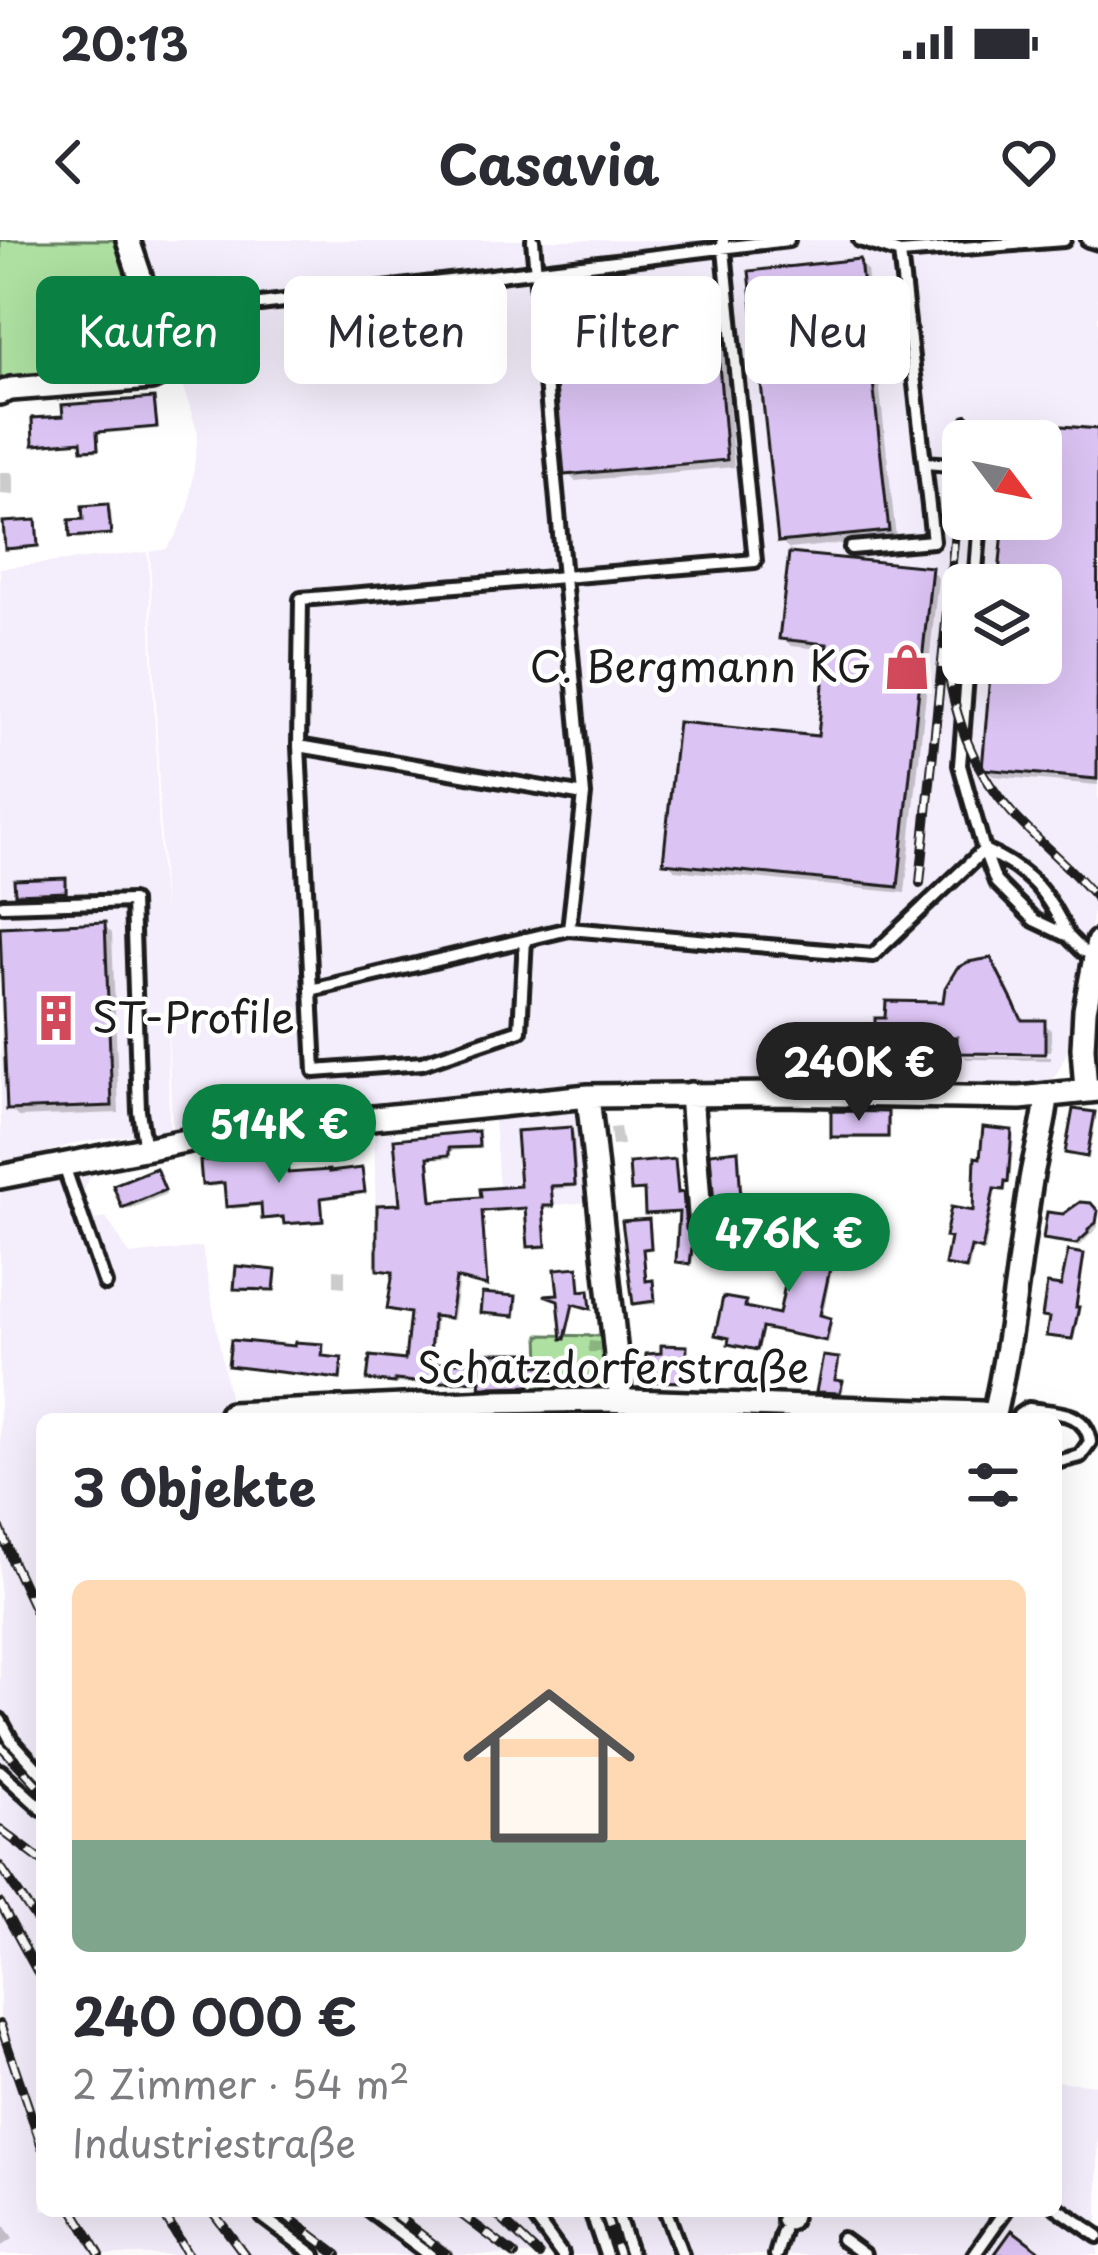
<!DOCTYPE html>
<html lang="de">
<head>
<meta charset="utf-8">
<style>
	:root { --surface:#fff; --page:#f7f7f7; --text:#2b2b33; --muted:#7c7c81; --accent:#0b8043 }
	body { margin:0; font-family:"Playpen Sans",sans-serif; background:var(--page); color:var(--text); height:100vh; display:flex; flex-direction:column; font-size:45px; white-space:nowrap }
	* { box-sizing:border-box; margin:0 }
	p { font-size:39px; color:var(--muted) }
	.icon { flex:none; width:66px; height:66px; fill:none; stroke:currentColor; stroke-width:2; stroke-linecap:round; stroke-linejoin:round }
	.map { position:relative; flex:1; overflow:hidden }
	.sheet { position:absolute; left:36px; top:1173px; width:1026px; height:804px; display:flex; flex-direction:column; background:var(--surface); border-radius:18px; box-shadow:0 12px 48px #0002 }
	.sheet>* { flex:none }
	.banner { position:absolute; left:36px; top:36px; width:1026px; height:108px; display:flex; gap:24px }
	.needle { width:78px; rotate:122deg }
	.controls { position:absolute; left:942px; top:180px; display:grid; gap:24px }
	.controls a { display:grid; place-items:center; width:120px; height:120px; border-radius:18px; background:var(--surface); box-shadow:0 12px 48px #0002; font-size:60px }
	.price { position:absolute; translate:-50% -102px; padding:0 27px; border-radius:42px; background:var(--accent); color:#fff; font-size:39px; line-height:78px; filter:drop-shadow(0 3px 6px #0008) }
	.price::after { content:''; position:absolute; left:50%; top:72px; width:36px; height:27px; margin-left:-18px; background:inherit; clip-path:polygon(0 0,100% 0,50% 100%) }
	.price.selected { background:#222; color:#fff }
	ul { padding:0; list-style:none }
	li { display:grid; align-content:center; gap:24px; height:636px; padding:0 36px }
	li span { display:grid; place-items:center; height:372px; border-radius:18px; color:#555 }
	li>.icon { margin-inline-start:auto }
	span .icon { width:216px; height:216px; fill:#fffc; stroke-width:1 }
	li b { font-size:51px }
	h2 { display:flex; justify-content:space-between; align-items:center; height:144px; padding:0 36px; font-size:51px }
	.pill { padding:0 42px; border-radius:18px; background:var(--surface); box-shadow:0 12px 48px #0002; font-size:42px; line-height:108px }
	.pill.selected { background:var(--accent); color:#fff }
	.status { display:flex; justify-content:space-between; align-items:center; height:84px; padding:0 60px; background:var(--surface); direction:ltr }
	.status svg { height:33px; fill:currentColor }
	header { display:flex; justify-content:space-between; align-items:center; height:156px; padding:0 36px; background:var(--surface); font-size:54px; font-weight:700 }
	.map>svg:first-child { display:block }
	.built { fill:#f4edfb; fill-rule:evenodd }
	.green { fill:#ade0a1; stroke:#647e5e; stroke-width:3 }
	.shadow { fill:#0003 }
	.building { fill:#dbc3f3; stroke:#1c1c1c; stroke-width:3 }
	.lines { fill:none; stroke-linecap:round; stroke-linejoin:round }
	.lane-casing { stroke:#1c1c1c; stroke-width:20 }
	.street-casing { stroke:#1c1c1c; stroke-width:30 }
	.lane { stroke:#fff; stroke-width:10 }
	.street { stroke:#fff; stroke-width:21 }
	.rail-casing { stroke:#1c1c1c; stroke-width:10 }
	.rail { stroke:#fff; stroke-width:6; stroke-dasharray:18; stroke-linecap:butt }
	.labels { text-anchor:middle; stroke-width:9; stroke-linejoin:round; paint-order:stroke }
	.poi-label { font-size:42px; fill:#1c1c1c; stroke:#fff; text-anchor:end }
	.street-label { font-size:42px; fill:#1c1c1c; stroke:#fff }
</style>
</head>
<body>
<div class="status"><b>20:13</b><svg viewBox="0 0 49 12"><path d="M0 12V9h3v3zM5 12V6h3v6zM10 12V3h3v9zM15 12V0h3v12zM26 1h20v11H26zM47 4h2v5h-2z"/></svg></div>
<header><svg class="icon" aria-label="back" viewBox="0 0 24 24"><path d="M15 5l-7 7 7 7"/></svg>Casavia<svg class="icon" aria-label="heart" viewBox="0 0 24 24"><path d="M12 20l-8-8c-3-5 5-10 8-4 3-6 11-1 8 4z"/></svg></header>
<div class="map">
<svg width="1098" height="2015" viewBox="0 0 1098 2015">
	<rect width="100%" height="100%" fill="#fff"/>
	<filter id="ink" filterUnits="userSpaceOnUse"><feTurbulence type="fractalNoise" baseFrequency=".00833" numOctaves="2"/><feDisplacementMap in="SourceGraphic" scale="24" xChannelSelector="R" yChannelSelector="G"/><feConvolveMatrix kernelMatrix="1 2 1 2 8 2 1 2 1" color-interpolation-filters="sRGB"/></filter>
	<g filter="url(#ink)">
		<path class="built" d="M138,0H1098V642L1070,805L1057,834L1047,843L1035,847L857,843H630L508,851L172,888L167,761L169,889L76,903L12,923L1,920L0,328L148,312L160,622L164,677L150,312L166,309L175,297L189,267L198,194ZM963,201H1041V279H963ZM963,345H1041V423H963Z
			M575,872L582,877L590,962L482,971L487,1046L442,1035L377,1030L374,894L394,892L398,931L429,929L432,961L480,958V949L499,947L494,880Z
			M97,930L89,939L84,951L95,980L106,977L130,1015L202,1007L233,1179H42V1971H782L779,1983L790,1996L797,1971H840L866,1978L868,1971H1056V1841L1098,1845V2015H0V952Z"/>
		<path class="green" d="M0,0H116L155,126L149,131L0,140Z
			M539,1095L603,1096L607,1147L541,1152Z"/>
		<path class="shadow" d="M900,0H963L906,6Z
			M859,22L867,30L896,298L789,309L781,301Z
			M711,43L719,51L734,227L575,241L567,233Z
			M153,161L156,164L158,189L98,194L100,211L88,212L84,203L39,206L36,203Z
			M1015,185L1098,192V545L993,536L985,528L994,423H1041V345H1001L1007,279H1041V201H1014Z
			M0,232H11L14,236V255L0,254Z
			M107,267L111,270L113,296L76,299L73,296Z
			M35,283L38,285L40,308L11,310L8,308Z
			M930,330L938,338L905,653L675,630L667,622L820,499L830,410L791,406L783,398Z
			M65,641L68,644V654L21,656L18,653Z
			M104,685L112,693L119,873L18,877L10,869Z
			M990,722L998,729L1024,783H1044L1051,790V811L963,810V814L960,811V803L885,802L878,795L946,765Z
			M964,816L1051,817V820L967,819Z
			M887,875L890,878V899H837L834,896Z
			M1093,875L1096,878L1089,919L1072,915L1068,912Z
			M620,887L623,905L612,906L610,888Z
			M570,890L574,893L577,947L553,949L555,968L545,969L548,1008L534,1009L531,1006L528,970L483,973L489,1047L459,1040L453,1080L436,1078L431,1126L529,1116L532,1120V1129L552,1128L555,1131L556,1141L532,1143V1148L487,1149L484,1142L431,1145L374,1142L370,1139L407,1123L413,1074L394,1072L390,1068L395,1034L384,1032L380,1029L403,966L398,902L477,894L481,897V909L450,911L451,918L430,919L434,964L484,960L523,949Z
			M1011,893L1014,896L1010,943H1007L1006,951L996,950L985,1011L973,1009L969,1030L951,1027L948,1024L976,975Z
			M737,913L740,916L743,962L736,963L738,989L722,990L719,987Z
			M285,916L288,919L289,936L361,931L366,954L323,960L324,983L289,985L286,979L268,980L264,966L232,969L229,966L227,945L208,947L205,944Z
			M674,922L677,925L680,956L685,958L688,995L695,1006L692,1025L679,1021L682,974L651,975L648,972L647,952H637L634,949Z
			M159,934L166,954L128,970L125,966Z
			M1090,966L1098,975V987L1080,1006L1050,1002L1046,998L1064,977Z
			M648,982L651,985L653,1010L644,1011L647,1044L655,1046L656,1064L639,1065L636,1062L625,983Z
			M837,989L840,992L822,1079L832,1083L829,1102L764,1089L759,1111L734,1106L731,1100L718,1094L745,1064L747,1070L781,1077Z
			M1083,1017L1085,1019L1077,1069L1080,1072L1074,1100L1052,1097L1050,1095L1052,1079L1045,1076Z
			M334,1029L345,1030V1047L334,1046Z
			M275,1033L277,1036L276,1051L264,1049V1052L237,1047Z
			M515,1059L518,1062L516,1078L486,1075L483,1072Z
			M589,1101L599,1102L600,1112H588Z
			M322,1107L325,1110L324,1119L341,1121L343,1124L342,1140L234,1128L232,1125Z
			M686,1109L689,1113L688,1144L651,1143L648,1140Z
			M837,1121L840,1124L837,1143L844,1147L842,1155L821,1154L819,1151Z
			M0,1979L13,1999L0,2007Z"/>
		<path class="building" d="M860,19L889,291L778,302L749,31Z
			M712,40L727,220L564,235L548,54Z
			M154,158L157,187L97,192L98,209L82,210L81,201L33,205L32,178L63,176L62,165Z
			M1012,182L1098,189L1097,539L982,529L991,423H1041V345H998L1004,279H1041V201H1011Z
			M108,264L111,294L70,297L69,280L83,279L82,266Z
			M36,280L38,306L5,309L3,282Z
			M789,313L932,327L898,647L663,623L678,482L818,496L827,404L779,399Z
			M66,638V652L15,654L14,640Z
			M105,682L112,866L7,870L0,687Z
			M991,718L1022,780H1045V814L957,813V797L875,796V778H885L886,761L943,762L945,748L957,728L968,722Z
			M1073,869L1095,872L1087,917L1065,913Z
			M831,871L888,872V897H831Z
			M571,887L575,945L551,946L553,966H543L546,1006L528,1007L525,968L482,971L487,1046L456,1038L450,1078L433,1076L429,1124L481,1120V1113H530V1126L553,1125L554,1139L530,1141V1146L485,1147H480L481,1140L426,1143L395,1140V1143L367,1140L370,1116L405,1120L410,1073L387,1069L393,1032L377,1030V965L400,964L394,899L478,891L479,907L449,908V915L428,917L432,961L481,957L480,949L520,946L516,891Z
			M983,887L1012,890L1008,942L1005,941L1004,950L994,949L982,1010L971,1007L966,1029L945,1025L950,998L945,997L951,967L973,971L975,917L980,918Z
			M738,910L741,960L734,961L736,987L716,988L710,913Z
			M286,913L288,933L329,930V932L362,928L365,952L321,958L323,981L284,984L283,977L262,979L261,964L226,967L224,943L202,945L200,921Z
			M675,919L678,953L683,952L686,989L693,1000L690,1024L676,1022L679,972L645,974L644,950L631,951L629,923Z
			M156,928L165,950L122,968L113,945Z
			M1080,962L1091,963L1098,971L1096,983L1088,989V993L1076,1004L1043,999L1047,972L1063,974Z
			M803,978L839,986L820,1075L831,1078L826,1101L762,1088L757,1110L728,1104L729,1098L715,1095L723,1057L746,1061L745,1067L779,1074L789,1025L793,1026Z
			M649,979L651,1008L643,1009L646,1041L653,1040L655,1061L633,1064L622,981Z
			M1068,1011L1084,1014L1076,1067H1079L1072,1099L1046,1096L1049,1078L1042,1077L1047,1044L1061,1046Z
			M236,1026L276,1030L274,1050L234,1049Z
			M578,1027L580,1051L589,1050L591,1069L573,1064L565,1099H562L558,1060L544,1055L558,1054L555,1029Z
			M482,1053L516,1056L514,1076L480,1073Z
			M231,1100L294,1106L295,1102L323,1104L322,1116L342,1118L340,1139L228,1126Z
			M661,1105L687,1106L686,1142L645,1141L646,1114L661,1113Z
			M823,1116L839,1118L835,1140L843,1141L840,1153L816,1152Z
			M1012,1990L1045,2015H994Z"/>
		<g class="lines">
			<defs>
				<path id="lane" d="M533,0L584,555L569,689L873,715L984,610L960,525L968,423
					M860,0L900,13
					M1088,0L1098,3
					M260,64L788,0
					M925,223L963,226
					M851,308L933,301L900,13L1064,0
					M975,345L980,279
					M299,506L584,555
					M984,610L996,642L1034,680L1068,696L1083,711L1095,714
					M986,611C1030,631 1047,652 1068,696
					M3,665L132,661L139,871L145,910
					M569,689L311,750L299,506L301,359L755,321L723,0
					M311,750L315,831L422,823L520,790L525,699
					M64,926L105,1044
					M1019,1175L1028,1169C1055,1173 1086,1170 1090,1202L1080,1216L1056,1222
					M0,1480L11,1500L42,1534
					M0,1531L42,1569
					M1056,1967L1098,1996
					M371,1971L430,2015
					M530,1971L562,2015
					M591,1971L606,2015
					M616,1971L631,2015
					M666,1971L682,2015
					M263,1977L314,2015
					M842,1999L864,2015
					M776,2015L783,1991
					M974,2015L1005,1971"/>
				<path id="street" d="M0,153L11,149L151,138L162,133L167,117L128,0
					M1086,851L1083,808L1085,770L1098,702
					M691,854L701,988
					M588,856L621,1161
					M0,937L226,893L588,856L779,854L1020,858L1098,850
					M231,1174L489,1162L602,1160L981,1173L994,1176
					M993,1179C1011,1102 1018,1025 1030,947C1034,915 1045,888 1047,855
					M788,1979L790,1971"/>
			</defs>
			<use href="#lane" class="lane-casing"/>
			<use href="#street" class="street-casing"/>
			<use href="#lane" class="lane"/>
			<use href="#street" class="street"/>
			<defs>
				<path id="rail" d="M964,201L966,178
					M948,430C956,483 976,533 1012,573C1039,603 1072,628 1098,660
					M920,643L963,211
					M0,1288L13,1323L42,1385
					M0,1505L42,1550
					M0,1589L42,1621
					M0,1626L42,1688
					M0,1663L42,1740
					M0,1784L42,1907
					M74,1971L100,2015
					M162,1971L188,2015
					M212,1971L245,2015
					M280,1971L338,2015
					M390,1971L448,2015
					M457,1971L515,2015
					M493,1971L539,2015
					M604,1971L619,2015"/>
			</defs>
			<use href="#rail" class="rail-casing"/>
			<use href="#rail" class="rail"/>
		</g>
	</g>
	<defs>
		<symbol id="shop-bare" viewBox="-9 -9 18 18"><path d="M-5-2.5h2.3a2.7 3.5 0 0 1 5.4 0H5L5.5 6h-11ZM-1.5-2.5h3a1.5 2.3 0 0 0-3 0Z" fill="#d1495b" stroke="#fff" stroke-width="2.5" paint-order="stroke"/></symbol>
		<symbol id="building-bare" viewBox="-9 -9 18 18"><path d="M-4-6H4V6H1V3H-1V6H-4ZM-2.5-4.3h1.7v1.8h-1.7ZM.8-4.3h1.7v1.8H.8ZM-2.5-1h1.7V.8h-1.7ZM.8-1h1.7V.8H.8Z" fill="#d1495b" stroke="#fff" stroke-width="2.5" paint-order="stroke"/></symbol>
	</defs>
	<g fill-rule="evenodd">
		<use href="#shop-bare" x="874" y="394" width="66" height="66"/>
		<use href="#building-bare" x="23" y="745" width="66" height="66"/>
	</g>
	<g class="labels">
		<g class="poi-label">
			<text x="871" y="442">C. Bergmann KG</text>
			<text x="92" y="793" text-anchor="start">ST-Profile</text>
		</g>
		<g class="street-label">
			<text x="613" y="1143">Schatzdorferstraße</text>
		</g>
	</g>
</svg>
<div class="controls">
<a><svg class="needle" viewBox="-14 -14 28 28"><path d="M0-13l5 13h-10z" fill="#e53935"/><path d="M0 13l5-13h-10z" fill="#7c7c81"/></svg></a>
<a><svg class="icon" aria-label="layers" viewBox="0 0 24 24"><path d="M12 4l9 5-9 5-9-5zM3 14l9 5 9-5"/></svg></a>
</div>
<b class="price selected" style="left:859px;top:884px">240K €</b>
<b class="price" style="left:279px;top:946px">514K €</b>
<b class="price" style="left:789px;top:1055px">476K €</b>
<div class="banner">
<a class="pill selected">Kaufen</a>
<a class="pill">Mieten</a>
<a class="pill">Filter</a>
<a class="pill">Neu</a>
</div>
<section class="sheet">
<h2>3 Objekte<svg class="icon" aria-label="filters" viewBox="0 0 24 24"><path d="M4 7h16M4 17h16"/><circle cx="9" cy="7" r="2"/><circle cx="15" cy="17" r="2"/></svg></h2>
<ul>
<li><span style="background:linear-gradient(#ffd9b3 70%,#7fa58c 0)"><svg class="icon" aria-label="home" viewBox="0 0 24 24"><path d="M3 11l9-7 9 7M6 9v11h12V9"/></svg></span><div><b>240 000 €</b><p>2 Zimmer · 54 m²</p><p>Industriestraße</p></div></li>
</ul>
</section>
</div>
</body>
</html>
